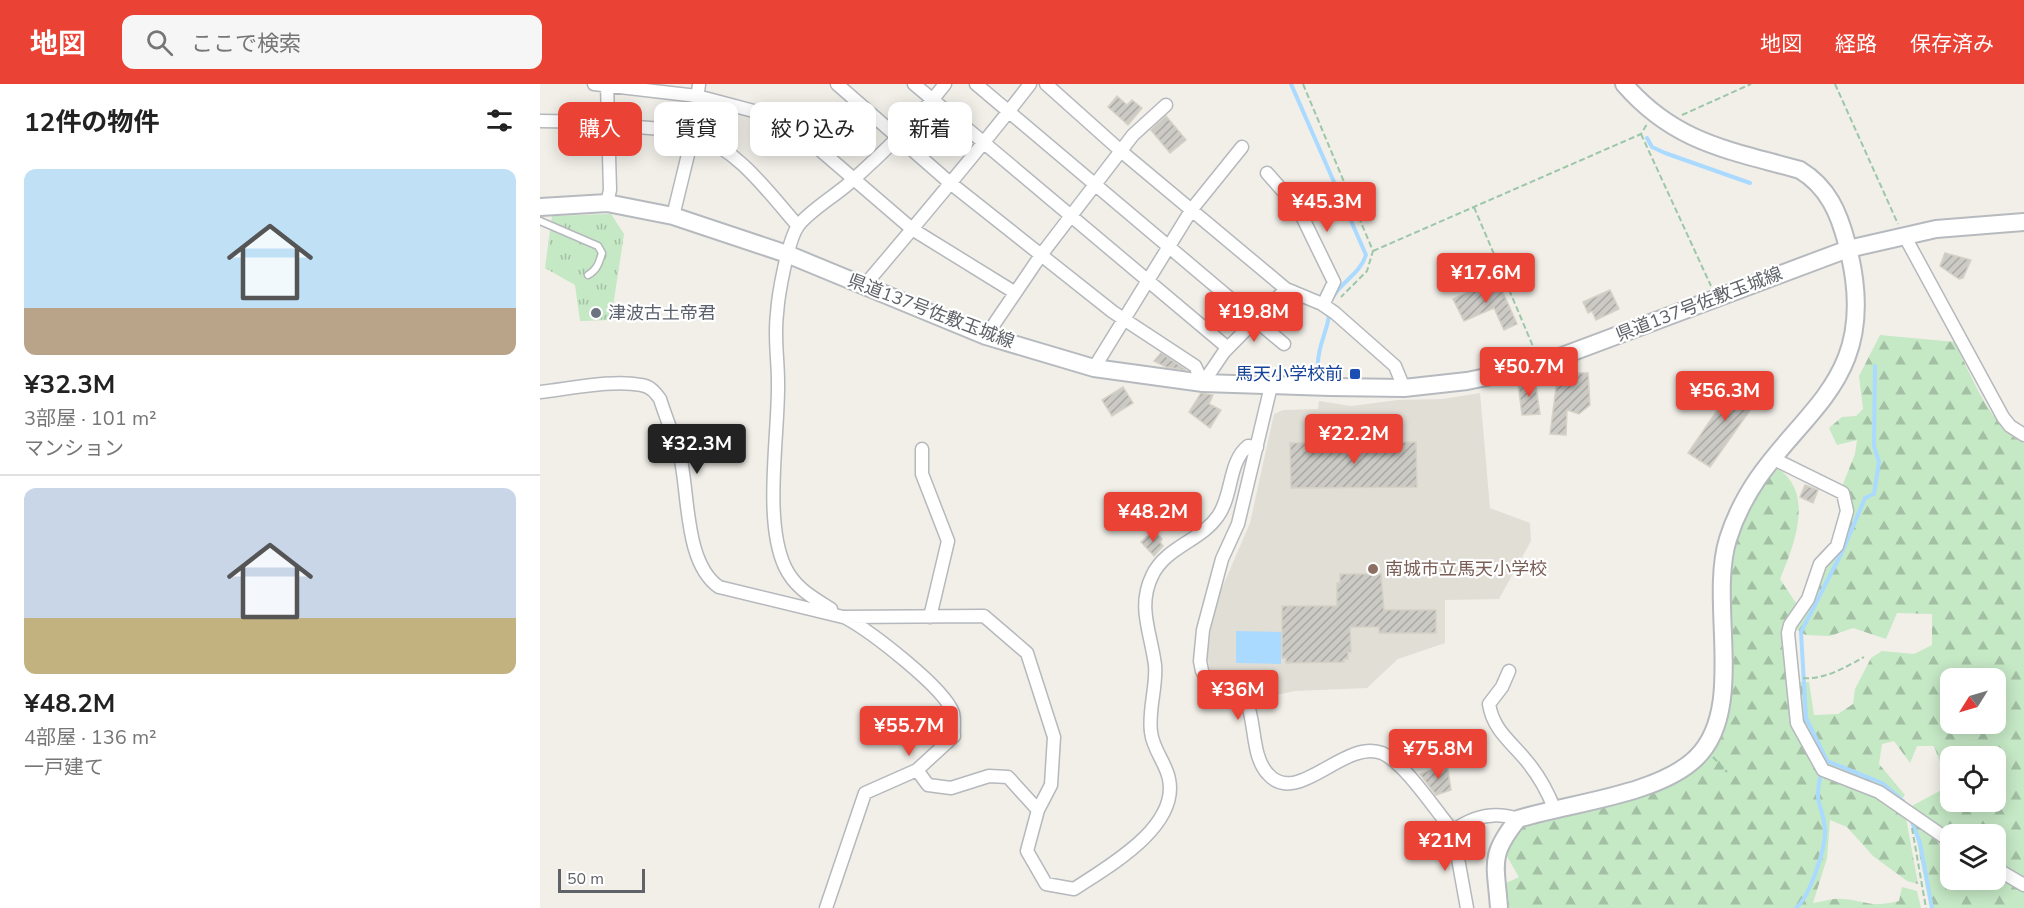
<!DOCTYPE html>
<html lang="ja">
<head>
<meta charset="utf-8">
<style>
	:root { --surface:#fff; --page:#f6f6f6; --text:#222; --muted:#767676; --line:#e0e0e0; --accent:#ea4335 }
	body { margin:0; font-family:"Nunito Sans","Noto Sans JP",sans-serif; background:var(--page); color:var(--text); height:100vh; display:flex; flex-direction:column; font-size:22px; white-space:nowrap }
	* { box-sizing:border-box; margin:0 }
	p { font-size:20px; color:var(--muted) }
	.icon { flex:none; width:33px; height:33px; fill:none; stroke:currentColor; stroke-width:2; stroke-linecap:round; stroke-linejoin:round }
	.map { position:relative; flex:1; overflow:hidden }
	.panel { display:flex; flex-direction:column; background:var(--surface); width:540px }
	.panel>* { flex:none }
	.top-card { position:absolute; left:18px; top:18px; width:570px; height:54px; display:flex; gap:12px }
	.needle { width:39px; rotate:233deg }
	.fabs { position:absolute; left:1400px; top:584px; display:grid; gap:12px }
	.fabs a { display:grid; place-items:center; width:66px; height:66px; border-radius:12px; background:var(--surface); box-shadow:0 3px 15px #0003; font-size:30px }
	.scale { position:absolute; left:18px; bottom:15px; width:87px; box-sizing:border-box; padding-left:6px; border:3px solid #5f6368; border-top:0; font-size:16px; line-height:21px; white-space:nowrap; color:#5f6368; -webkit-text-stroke:4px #fff; paint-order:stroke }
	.price { position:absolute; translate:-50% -51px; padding:0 14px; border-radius:6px; background:var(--accent); color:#fff; font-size:20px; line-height:39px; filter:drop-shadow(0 2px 3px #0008) }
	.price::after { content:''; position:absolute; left:50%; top:36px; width:18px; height:14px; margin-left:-9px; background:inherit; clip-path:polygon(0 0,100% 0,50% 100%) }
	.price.selected { background:#222; color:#fff }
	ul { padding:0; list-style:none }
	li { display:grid; align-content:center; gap:12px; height:318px; padding:0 24px }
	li+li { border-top:2px solid var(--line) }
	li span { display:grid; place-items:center; height:186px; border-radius:12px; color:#555 }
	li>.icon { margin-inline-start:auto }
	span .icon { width:108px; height:108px; fill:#fffc; stroke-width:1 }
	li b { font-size:26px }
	h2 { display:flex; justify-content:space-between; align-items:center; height:72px; padding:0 24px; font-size:26px }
	.tag { padding:0 21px; border-radius:12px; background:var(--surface); box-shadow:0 3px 15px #0003; font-size:21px; line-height:54px }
	.tag.selected { background:var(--accent); color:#fff }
	header { display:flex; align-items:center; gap:36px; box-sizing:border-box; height:84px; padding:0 30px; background:var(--accent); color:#fff }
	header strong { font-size:28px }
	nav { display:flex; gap:33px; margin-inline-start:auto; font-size:21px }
	.search { width:420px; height:54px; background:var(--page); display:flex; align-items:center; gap:15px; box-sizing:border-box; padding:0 21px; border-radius:12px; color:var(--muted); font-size:22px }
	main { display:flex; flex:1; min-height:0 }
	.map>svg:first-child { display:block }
	.education { fill:#e1ded6 }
	.grass { fill:url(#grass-tufts) }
	.forest { fill:url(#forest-firs); fill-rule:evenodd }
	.water { fill:#aadaff }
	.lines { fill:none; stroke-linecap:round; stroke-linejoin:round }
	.stream { stroke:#aadaff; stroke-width:4 }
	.building { fill:url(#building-hatch); stroke:#d6d1c6; stroke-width:1.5 }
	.lane-casing { stroke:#b5b8bc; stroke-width:9 }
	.street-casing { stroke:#b5b8bc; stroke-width:15 }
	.secondary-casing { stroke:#b6babf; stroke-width:20 }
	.path { stroke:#9cc7a9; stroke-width:2; stroke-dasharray:6 3; stroke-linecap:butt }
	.lane { stroke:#fff; stroke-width:6 }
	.street { stroke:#fff; stroke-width:12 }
	.secondary { stroke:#fff; stroke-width:16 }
	.worship-dot { fill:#6b7280; stroke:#fff; stroke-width:2 }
	.transit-dot { fill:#1a4fb4; stroke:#fff; stroke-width:2 }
	.education-dot { fill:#8d6e63; stroke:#fff; stroke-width:2 }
	.labels { text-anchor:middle; stroke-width:4.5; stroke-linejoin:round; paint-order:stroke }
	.street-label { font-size:18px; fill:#5f6368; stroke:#fff }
	.worship-label { font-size:18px; fill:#5b616d; stroke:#fff; text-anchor:start }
	.transit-label { font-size:18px; fill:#164399; stroke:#fff; text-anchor:end }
	.education-label { font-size:18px; fill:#785e54; stroke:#fff; text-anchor:start }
</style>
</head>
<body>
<header>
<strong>地図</strong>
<div class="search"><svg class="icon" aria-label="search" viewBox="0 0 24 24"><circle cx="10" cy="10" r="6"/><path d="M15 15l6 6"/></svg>ここで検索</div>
<nav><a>地図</a><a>経路</a><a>保存済み</a></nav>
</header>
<main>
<section class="panel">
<h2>12件の物件<svg class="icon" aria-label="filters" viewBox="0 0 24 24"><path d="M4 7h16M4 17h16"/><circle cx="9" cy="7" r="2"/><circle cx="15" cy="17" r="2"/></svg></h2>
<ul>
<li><span style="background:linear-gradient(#bfe0f5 75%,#b9a48a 0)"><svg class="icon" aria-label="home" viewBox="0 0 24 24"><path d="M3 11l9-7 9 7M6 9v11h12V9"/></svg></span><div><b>¥32.3M</b><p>3部屋 · 101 m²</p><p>マンション</p></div></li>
<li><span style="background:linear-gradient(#c9d6e8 70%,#c2b280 0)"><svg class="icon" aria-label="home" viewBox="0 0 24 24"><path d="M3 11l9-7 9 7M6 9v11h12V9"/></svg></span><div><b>¥48.2M</b><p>4部屋 · 136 m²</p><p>一戸建て</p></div></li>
</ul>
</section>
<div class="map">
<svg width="1484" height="824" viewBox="0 0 1484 824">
	<defs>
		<pattern id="grass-tufts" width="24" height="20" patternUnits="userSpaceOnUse" patternTransform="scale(1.5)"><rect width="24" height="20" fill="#c5e8c5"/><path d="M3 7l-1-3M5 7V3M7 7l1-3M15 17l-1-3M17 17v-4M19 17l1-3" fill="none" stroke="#a3c0a4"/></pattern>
		<pattern id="forest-firs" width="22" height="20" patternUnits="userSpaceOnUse" patternTransform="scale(1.5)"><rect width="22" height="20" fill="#c5e8c5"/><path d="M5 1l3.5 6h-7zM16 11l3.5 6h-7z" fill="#a3c0a4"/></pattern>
		<pattern id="building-hatch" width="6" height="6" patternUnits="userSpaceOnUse" patternTransform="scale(1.5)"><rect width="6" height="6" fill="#cccac5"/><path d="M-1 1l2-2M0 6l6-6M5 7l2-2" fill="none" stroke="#a9a8a4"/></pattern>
	</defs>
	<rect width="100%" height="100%" fill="#f1efe8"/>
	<path class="education" d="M940,309L950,424L990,439L991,457L959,515L905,516V559L858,575L827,604L755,607L713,616L698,605L680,601L670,587L667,571L671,545L678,513L710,439L734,330L743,326L778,325L779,317L811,322L858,316L903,315Z"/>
	<path class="grass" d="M71,130L84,150L71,236L40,237L35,201L5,184L12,132Z"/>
	<path class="forest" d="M1340,251L1415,258C1429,288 1452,346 1484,359V796L1455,778V750H1410L1368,724L1409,702L1394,662H1377L1370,679L1354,657L1342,660L1339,680L1365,711L1360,716L1334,698L1294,687L1283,678L1263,640L1259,598H1269L1274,631L1298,630L1313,620L1315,605L1331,574L1342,567L1374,570L1392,561V530L1357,529L1346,555L1313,544L1290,552L1265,551L1253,543L1311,432V415L1303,400L1315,370L1317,356L1297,361L1289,344L1302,333L1316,332L1323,325L1319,292ZM1410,594H1455V639H1410ZM1410,672H1455V717H1410Z
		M1234,382C1276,405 1255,460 1240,495L1258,522L1244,544L1253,641L1271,677L1289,693L1343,715L1366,734L1378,800L1367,797L1333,772L1307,743L1290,736L1287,774L1273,819C1282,818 1293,814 1302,815C1328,817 1329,824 1359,817L1362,803L1377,807L1381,824H969L964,800L979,793L965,769L970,752L999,733L1094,710L1178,653L1190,485L1194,457L1203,434Z
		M1372,733L1410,761V795H1455V788L1484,804V824H1390Z"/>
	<path class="water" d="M696,547L741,548V580L696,579Z"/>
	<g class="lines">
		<path class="stream" d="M751,0L826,171C820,190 802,197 793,213
			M1107,54L1112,63L1125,69L1210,99
			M778,279C778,262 787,248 789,231
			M1335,282L1334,362L1339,378L1334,410L1325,414L1303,466L1261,548L1266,634L1287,677L1342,699L1363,717
			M1372,738L1380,759L1392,824
			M1256,824C1270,812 1286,764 1285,745C1283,720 1274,723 1280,694"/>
	</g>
	<path class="building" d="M577,12L587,21L592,16L602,24L588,41L568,23Z
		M626,32L646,56L630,69L611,46Z
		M1405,169L1431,176L1423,194L1419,195L1400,182Z
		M957,195L977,240L964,246L954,224L924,237L913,215Z
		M1070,206L1079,225L1056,236L1052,227L1048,229L1043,218Z
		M621,269L646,286L626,283L614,277Z
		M1018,289H1048L1050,321L1039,330L1027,326L1026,351L1010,350Z
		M1202,290L1218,302L1210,313L1215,319L1170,383L1148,369Z
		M995,296L1000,330L982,331L978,299Z
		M583,303L593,319L572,332L562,316Z
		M661,309L673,311L669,320L681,326L670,344L649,328Z
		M876,358L877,403L751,404L750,359Z
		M1265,401L1278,406L1273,419L1260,413Z
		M614,446L622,455L620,458L623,462L614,472L601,458Z
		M800,490H841L844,526H896V549H839V543H810L811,568H808V575H804V578L746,579V574H742V522H797V499H800Z
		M907,680L911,706L896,711L880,690Z"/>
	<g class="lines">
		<defs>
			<path id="lane" d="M0,137L58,162L62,169C59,179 57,186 48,191"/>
			<path id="street" d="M54,0L157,12L244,35L372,145L474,208
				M67,0L70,106L67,119
				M297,0L409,98L573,228L655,282L663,299
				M374,0L688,264
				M436,0L744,260
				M506,0L582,68L746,205L782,220L795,229L855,282L864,304
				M0,37L68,38L75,41C97,44 135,44 154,50C199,66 228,108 258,142
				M727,89L758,124L794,198L783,221
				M133,132L153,50L159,0
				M1364,151L1463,333L1470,342L1484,351
				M324,202C380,136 437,69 490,0
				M446,252L501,171L593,51L626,21
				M554,284L652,125L702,63
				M663,299L684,268L746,205
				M731,302L698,440L682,475L663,546L660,577L662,587L669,599L678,606L706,616C716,638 711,672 728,690C757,724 805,654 842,669C866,680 895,726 913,747C933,732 954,727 978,735
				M0,308C29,305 73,295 101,301C110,302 115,308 120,315C126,334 134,353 140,372C149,408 144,479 179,503L303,533L444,532L487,569L514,653L511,701L498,726L487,767L506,800L534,805C569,782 639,743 629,695C626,679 613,666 611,648C608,626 617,603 615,581C611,549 597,523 612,492C625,463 661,457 678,432C693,411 688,378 708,362L717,363
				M382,365V390L408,457L390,533
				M1234,375L1303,409L1307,427L1297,462L1280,480L1268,515L1250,541L1248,549L1257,639L1283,686L1339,708L1410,757
				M291,525C272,513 255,504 245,483C223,436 239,350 238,298C238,275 234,253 237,230C238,211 248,156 258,142C268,128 293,113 307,101C340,72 378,35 405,0
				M969,587L962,603L949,620C953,645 969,656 985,675C997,689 1007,706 1014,724
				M377,686L388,701L411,704L449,692L468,693L498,726
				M913,747L927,824
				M1455,784L1484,801
				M286,824L325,709L377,686L414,652C413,645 415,636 413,629C405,604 330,547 306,534"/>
			<path id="secondary" d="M0,123L67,119L133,132L247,170L446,252L554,284L663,299L790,303L864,304L927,297L961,290L1022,272L1308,165L1396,145L1484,138
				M959,824C956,780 948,772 978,735C1029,719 1118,711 1156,674C1207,625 1168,519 1188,455C1227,331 1350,320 1307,160C1299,129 1288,103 1260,86C1189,66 1135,59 1084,0"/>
		</defs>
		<use href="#lane" class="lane-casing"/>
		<use href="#street" class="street-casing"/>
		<use href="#secondary" class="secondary-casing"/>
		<path class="path" d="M763,0L833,167L827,187L801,213
			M1295,0L1358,140
			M1142,31L1211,0
			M1101,50L1171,202
			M934,123L995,267
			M833,167L1101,50L1107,40
			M1263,594C1284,596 1306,583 1324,573
			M1173,673L1187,688
			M1372,744L1386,824
			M1433,803L1434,795"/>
		<use href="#lane" class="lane"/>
		<use href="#street" class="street"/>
		<use href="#secondary" class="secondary"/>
	</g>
	<circle class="worship-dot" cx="56" cy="229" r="6"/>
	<rect class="transit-dot" x="809" y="284" width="12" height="12" rx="3"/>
	<circle class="education-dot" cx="833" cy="485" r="6"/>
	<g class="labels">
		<g class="street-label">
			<text transform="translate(1159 220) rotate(-21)" y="6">県道137号佐敷玉城線</text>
			<text transform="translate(391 227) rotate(21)" y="6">県道137号佐敷玉城線</text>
		</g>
		<g class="worship-label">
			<text x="68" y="235">津波古土帝君</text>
		</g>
		<g class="transit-label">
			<text x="803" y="296">馬天小学校前</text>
		</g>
		<g class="education-label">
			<text x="845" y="491">南城市立馬天小学校</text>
		</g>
	</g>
</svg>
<div class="fabs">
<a><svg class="needle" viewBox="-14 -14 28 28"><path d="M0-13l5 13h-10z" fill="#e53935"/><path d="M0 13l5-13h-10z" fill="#767676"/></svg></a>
<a><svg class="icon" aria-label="locate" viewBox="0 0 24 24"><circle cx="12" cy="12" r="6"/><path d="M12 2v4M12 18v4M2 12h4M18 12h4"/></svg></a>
<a><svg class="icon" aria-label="layers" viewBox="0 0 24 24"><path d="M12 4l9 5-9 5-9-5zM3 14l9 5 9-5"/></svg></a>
</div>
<div class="scale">50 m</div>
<b class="price" style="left:787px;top:149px">¥45.3M</b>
<b class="price" style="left:946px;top:220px">¥17.6M</b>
<b class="price" style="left:714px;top:259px">¥19.8M</b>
<b class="price" style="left:989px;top:314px">¥50.7M</b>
<b class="price" style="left:1185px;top:338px">¥56.3M</b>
<b class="price" style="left:814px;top:381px">¥22.2M</b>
<b class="price selected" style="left:157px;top:391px">¥32.3M</b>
<b class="price" style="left:613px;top:459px">¥48.2M</b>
<b class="price" style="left:698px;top:637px">¥36M</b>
<b class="price" style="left:369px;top:673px">¥55.7M</b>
<b class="price" style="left:898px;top:696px">¥75.8M</b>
<b class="price" style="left:905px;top:788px">¥21M</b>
<div class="top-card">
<a class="tag selected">購入</a>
<a class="tag">賃貸</a>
<a class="tag">絞り込み</a>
<a class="tag">新着</a>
</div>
</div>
</main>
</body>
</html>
